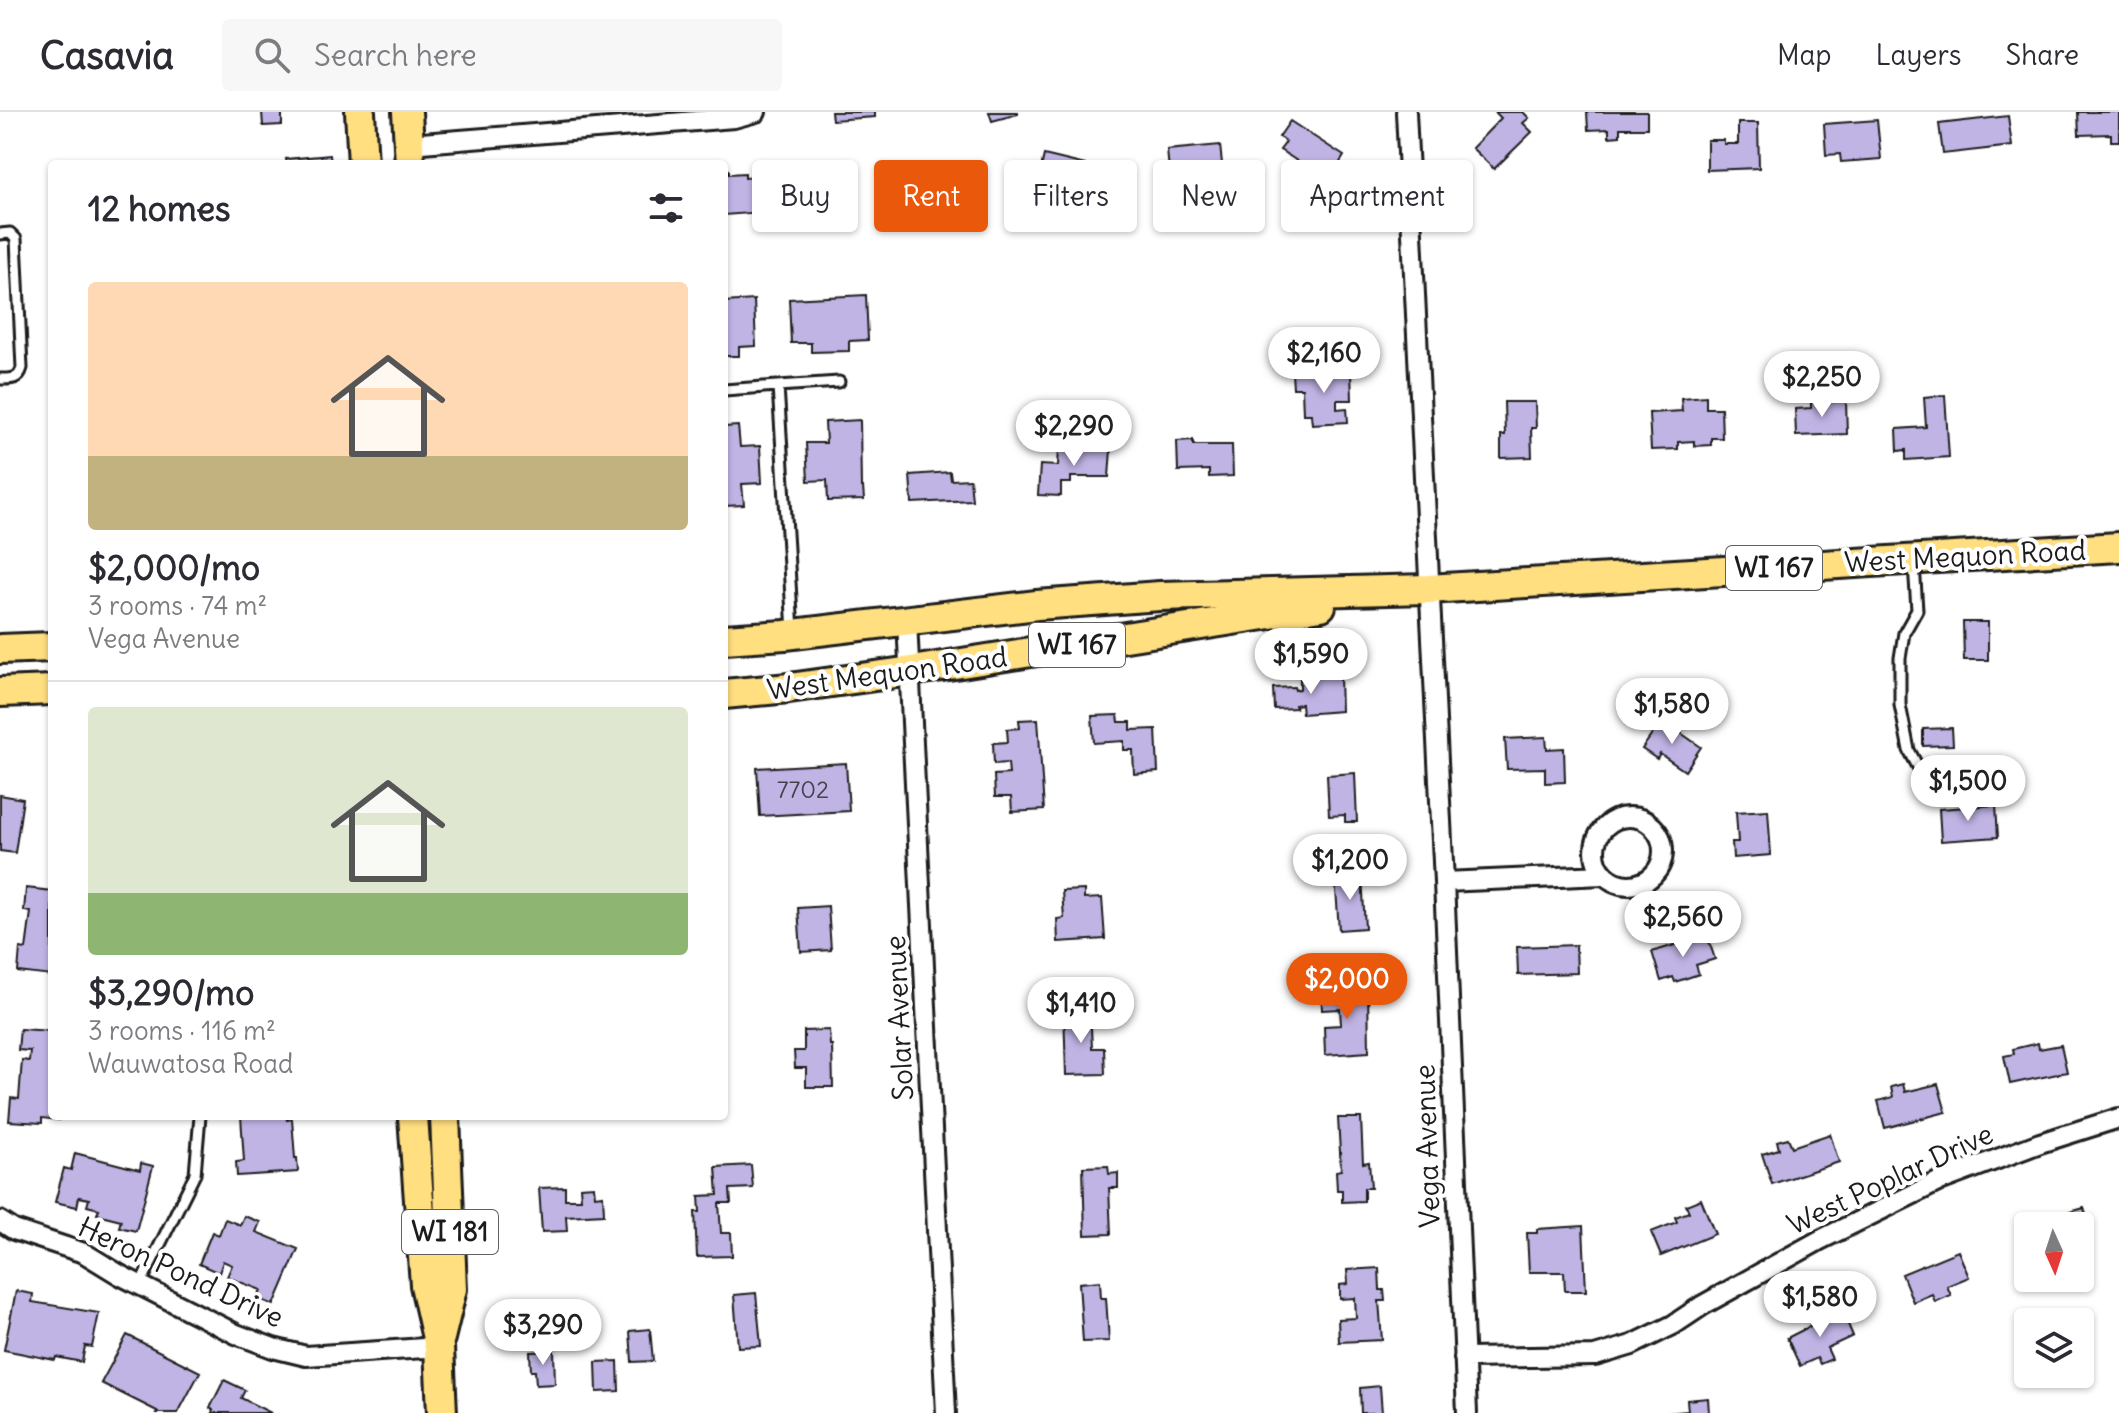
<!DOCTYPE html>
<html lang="en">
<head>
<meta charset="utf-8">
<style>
	:root { --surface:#fff; --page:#f7f7f7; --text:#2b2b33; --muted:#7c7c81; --line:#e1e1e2; --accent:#ea580c }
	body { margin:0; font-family:Delius,sans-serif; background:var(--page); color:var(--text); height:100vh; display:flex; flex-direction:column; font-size:30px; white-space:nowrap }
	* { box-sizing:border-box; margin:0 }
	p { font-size:26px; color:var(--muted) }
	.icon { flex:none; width:44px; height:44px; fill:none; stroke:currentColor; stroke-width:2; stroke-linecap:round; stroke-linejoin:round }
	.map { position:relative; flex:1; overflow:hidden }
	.sheet { position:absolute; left:48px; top:48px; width:680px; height:960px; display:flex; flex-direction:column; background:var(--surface); border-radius:8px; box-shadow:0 2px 6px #0004 }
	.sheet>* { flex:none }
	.hud { position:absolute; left:752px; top:48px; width:760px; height:72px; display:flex; gap:16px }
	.needle { width:52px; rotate:177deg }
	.buttons { position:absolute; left:2014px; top:1100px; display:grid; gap:16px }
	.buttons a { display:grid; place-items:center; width:80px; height:80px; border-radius:8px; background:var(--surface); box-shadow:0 2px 6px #0004; font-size:40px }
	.price { position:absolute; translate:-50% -68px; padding:0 18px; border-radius:28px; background:#fff; color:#222; font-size:26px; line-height:52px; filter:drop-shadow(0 2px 4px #0008) }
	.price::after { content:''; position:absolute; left:50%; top:48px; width:24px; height:18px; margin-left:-12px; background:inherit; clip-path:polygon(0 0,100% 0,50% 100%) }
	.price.on { background:var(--accent); color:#fff }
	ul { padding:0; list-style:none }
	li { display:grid; align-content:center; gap:16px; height:424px; padding:0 40px }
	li+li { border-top:2px solid var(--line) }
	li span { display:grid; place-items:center; height:248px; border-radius:8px; color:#555 }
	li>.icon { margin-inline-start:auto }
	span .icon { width:144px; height:144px; fill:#fffc; stroke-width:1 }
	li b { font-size:34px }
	h2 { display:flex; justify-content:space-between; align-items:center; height:96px; padding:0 40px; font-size:34px }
	.chip { padding:0 28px; border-radius:8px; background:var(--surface); box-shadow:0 2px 6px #0004; font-size:28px; line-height:72px }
	.chip.on { background:var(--accent); color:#fff }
	header { display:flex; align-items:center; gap:48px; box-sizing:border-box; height:112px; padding:0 40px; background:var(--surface); border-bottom:2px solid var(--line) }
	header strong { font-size:38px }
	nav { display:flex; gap:44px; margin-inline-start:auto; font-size:28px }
	.search { width:560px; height:72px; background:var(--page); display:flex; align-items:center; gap:20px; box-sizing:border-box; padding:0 28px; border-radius:8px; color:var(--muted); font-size:30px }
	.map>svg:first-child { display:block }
	.building { fill:#c0b4e5; stroke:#1c1c1c; stroke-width:2 }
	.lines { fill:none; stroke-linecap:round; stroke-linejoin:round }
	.service-casing { stroke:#1c1c1c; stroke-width:15 }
	.minor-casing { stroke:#1c1c1c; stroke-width:24 }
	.primary-casing { stroke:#1c1c1c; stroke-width:34 }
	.service { stroke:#fff; stroke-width:9 }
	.minor { stroke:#fff; stroke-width:18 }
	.primary { stroke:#ffdf80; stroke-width:28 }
	.labels { text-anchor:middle; stroke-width:8; stroke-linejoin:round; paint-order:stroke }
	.number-label { font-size:24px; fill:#45424e }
	.shield { fill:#fff; stroke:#606060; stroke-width:2 }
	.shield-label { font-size:26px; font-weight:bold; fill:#1c1c1c }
	.street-label { font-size:28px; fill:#1c1c1c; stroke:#fff }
</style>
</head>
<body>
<header>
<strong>Casavia</strong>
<div class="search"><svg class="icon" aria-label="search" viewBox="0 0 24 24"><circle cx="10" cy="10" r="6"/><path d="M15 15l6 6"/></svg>Search here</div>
<nav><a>Map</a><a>Layers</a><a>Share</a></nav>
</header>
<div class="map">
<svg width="2119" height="1301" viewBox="0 0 2119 1301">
	<rect width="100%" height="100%" fill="#fff"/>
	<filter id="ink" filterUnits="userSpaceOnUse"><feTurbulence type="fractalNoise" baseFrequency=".0125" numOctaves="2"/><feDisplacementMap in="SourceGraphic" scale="16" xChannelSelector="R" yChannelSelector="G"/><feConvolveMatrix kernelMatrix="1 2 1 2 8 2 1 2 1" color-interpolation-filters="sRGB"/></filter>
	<g filter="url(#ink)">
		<path class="building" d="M262,0H282V13L263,14Z
			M831,0H875V5L832,8Z
			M989,0H1018V2L992,9Z
			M1495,0H1523L1529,6L1523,11L1532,20L1494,57L1472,36L1501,6Z
			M1587,0H1647V16H1620V24L1609,25V17L1588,18Z
			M2078,0H2119V29H2111V22L2079,23Z
			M2008,4L2012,34L1943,42L1939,12Z
			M1877,8L1881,47L1841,50L1840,42L1826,43L1824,12Z
			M1290,9L1344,44L1329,68L1315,59L1311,67L1301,60L1305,54L1280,38L1286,30L1279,25Z
			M1738,11H1758L1759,56L1707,58V28H1724V32H1738Z
			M1220,33L1223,61L1217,62L1218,72L1186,75L1185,67L1170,69L1167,38Z
			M330,43L331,52H287L286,47Z
			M1044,43L1098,56L1094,72L1098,73L1094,87L1037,73Z
			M801,56L804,100L764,103V100L724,103V59L729,58V62L745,61V66L779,63L778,58Z
			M866,183L868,228L849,229V239L811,240V231H791L789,187Z
			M754,188L756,234L739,235V244H724V190Z
			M1351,259L1352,288H1337V297L1347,296L1348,310L1312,312L1311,302H1303L1302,276H1293L1292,261Z
			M1945,283L1949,345L1906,348V338L1898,339L1897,317L1926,315L1924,285Z
			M1706,284V296H1721L1722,326H1711V333L1694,334V329L1678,330V337L1651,338L1649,301L1682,299L1681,286Z
			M1846,289L1847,322L1796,324L1795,297L1811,296V290Z
			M1504,290H1535L1536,316H1531L1532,345L1501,346V323H1505Z
			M860,308L861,375H863L864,388L828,389L827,368L808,369L806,331H826L825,310Z
			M738,314L740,335L760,334L762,371L742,372L744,393L724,394V315Z
			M1193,328V333H1232L1233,364L1209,365V358L1178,359L1177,329Z
			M1068,335L1111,337L1109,365H1071V371H1061V384L1038,383L1040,353L1058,354L1059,336Z
			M950,360L951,368L970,367L972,388L912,391L910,363Z
			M1963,510H1988V548H1964Z
			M1340,564L1341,599L1302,602L1301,592L1295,593L1296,596L1274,597L1273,576L1294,575L1295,578L1300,577V566Z
			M1118,603L1119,610H1131V618L1156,617L1158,660L1134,662L1133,638H1124V629L1094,631L1092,604Z
			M1038,607L1044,698L1012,700L1011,685H995L994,663L1009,662L1008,651L994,652L993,631L1008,630L1007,617L1020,616L1019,608Z
			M1662,608L1701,635L1685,659L1660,642L1657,647L1642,637Z
			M1952,616L1953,633L1923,634V617Z
			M1546,625L1547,637L1564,636L1565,670L1545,671V656L1507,657L1505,627Z
			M846,651L849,699L760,704L757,656Z
			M1355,661L1357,710H1345V703L1329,704L1327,663Z
			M0,683L23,687L15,741L0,739Z
			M1996,693L1998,725L1941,729L1939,697Z
			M1768,698L1771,743L1733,746L1732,730H1738L1736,700Z
			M1362,763L1365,816L1339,818L1335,764Z
			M26,776L52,779V864L18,860L20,836L26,837L31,800L24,799Z
			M1084,778V787L1102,786L1105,827L1058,830L1057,807L1064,806L1062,779Z
			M828,794L831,838L801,840L798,796Z
			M1707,823L1715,847L1696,853L1699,862L1675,870L1673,865L1661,869L1652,840Z
			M1576,833L1577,861L1518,863L1517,835Z
			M1368,875L1369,940L1325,943L1324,914L1341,913L1340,897L1322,898L1321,877Z
			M1090,896L1092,936H1104L1105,962L1066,963L1064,897Z
			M20,917L52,919V1004H60L59,1008L42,1006V1011L9,1009L11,986L19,987L22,948L29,949L30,939L18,938Z
			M829,918L830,933H832L833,975H806V956H795L794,939H804V919Z
			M2038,931L2039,937L2061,933L2067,960L2010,972L2004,944L2014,942L2013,937Z
			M1903,972L1905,980L1938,972L1946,1000L1885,1016L1878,989L1893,985L1891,975Z
			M241,1004H286L287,1008L292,1007L295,1046H297L298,1060L237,1064L236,1050L244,1049Z
			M1338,1006H1361L1363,1051L1369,1050L1371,1076H1364V1089L1342,1090V1078H1337L1336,1059L1341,1058Z
			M1830,1022L1839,1050L1772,1072L1762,1042L1779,1037L1777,1029L1788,1026L1792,1035Z
			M75,1041L140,1058L141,1051L153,1054L136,1119L119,1115L121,1108L97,1102L99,1097L87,1094L89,1087L79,1085L77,1095L55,1090L64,1056L71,1058Z
			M751,1053L753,1076L730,1077L731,1091H719L721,1121H731L732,1144L697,1145L695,1100H700L699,1084L718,1083L716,1055Z
			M1108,1054L1109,1062L1118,1061V1076H1109L1111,1122L1085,1123L1083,1055Z
			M594,1074L595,1084L603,1083L604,1102L566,1104L567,1119L542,1120L539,1076L565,1075V1087H581L580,1075Z
			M1701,1087L1715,1122L1661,1144L1651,1120L1677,1110L1675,1105L1689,1100L1686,1093Z
			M2084,1096L2092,1122L2080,1125V1114H2028L2027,1140L2020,1114Z
			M244,1104L260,1110L256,1120L298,1137L274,1193L257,1186L261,1178L227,1165L232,1153L223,1149L219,1161L199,1152L212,1120L219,1123L225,1107L240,1113Z
			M1583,1114L1586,1179H1565L1564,1160H1529L1527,1121H1537V1117Z
			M1958,1139L1969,1165L1947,1174L1951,1183L1935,1190L1932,1182L1913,1190L1902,1162Z
			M1379,1156L1380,1178H1384L1385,1189H1379L1382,1228L1339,1230L1338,1207L1356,1206L1355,1186L1340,1187V1173L1348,1172L1347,1158Z
			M1100,1169L1101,1186H1106L1109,1229L1083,1230L1079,1171Z
			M16,1179L33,1182L32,1190L99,1201L92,1235L85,1234L82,1250L56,1245L55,1248L4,1238Z
			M756,1181L761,1234L738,1235L734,1183Z
			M1842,1198L1853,1224L1827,1236L1832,1247L1820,1252L1817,1246L1800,1254L1787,1226Z
			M650,1217L653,1249L632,1250L630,1219Z
			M127,1223L200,1260L178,1301H156L157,1299L101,1271Z
			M554,1239L555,1272L536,1273L535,1259H531L530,1240Z
			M618,1249L619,1279L597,1280L596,1250Z
			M224,1268L245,1278L241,1286L271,1301H212L213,1298L210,1296Z
			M1380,1274L1382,1301H1361L1360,1276Z
			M1708,1286L1709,1301H1666L1688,1299L1687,1288Z"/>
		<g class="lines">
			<defs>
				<path id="service" d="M0,122L10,121L16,127L22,256C19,268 11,267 0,267
					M778,274L839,270
					M724,278L778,274L793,519
					M1914,452L1917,498L1904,521L1900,546V593L1909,638L1925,668
					M140,1173L195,1062L200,1004"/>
				<path id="minor" d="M1406,0L1444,770L1467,1301
					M409,32L734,6L756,0
					M907,509L946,1301
					M1595 739a34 34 0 1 1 68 0a34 34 0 1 1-68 0Z
					M1444,770L1603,763
					M0,1109L14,1118L84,1141L120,1163L236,1222L273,1236L306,1244L439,1235
					M1464,1246L1595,1244L1632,1233L1673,1213L1703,1193L1820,1128L1942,1068L2040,1031L2119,1006"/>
				<path id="primary" d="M360,0L363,52
					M407,0L410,52
					M724,527L785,523L1037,493L1160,484L1428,477L2119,435
					M0,537L52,535
					M0,580L52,578
					M724,582L789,576L911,559L1321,494
					M413,1004L425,1173L439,1235L442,1301
					M440,1226L452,1177L445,1004"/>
			</defs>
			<use href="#service" class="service-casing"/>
			<use href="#minor" class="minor-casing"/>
			<use href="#primary" class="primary-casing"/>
			<use href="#service" class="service"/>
			<use href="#minor" class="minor"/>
			<use href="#primary" class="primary"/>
		</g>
	</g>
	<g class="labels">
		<g class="number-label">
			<text x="803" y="686">7702</text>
		</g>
		<g class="shield">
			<rect x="1726" y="434" width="96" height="44" rx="6"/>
			<rect x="1029" y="511" width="96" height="44" rx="6"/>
			<rect x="402" y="1098" width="96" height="44" rx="6"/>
		</g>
		<g class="shield-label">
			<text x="1774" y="465">WI 167</text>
			<text x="1077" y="542">WI 167</text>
			<text x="450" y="1129">WI 181</text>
		</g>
		<g class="street-label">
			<text transform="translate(1965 444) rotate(-3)" y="10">West Mequon Road</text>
			<text transform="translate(887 561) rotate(-8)" y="10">West Mequon Road</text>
			<text transform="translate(899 906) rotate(-93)" y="10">Solar Avenue</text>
			<text transform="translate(1427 1034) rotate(-92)" y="10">Vega Avenue</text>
			<text transform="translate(1890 1067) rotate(-25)" y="10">West Poplar Drive</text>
			<text transform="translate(181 1160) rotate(25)" y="10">Heron Pond Drive</text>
		</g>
	</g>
</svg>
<div class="buttons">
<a><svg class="needle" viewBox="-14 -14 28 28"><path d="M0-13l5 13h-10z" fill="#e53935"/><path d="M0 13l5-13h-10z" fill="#7c7c81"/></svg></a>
<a><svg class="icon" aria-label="layers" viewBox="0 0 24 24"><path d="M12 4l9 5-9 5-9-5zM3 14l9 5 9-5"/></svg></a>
</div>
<b class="price" style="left:1324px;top:283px">$2,160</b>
<b class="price" style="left:1822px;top:307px">$2,250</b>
<b class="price" style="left:1074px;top:356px">$2,290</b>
<b class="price" style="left:1311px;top:584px">$1,590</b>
<b class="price" style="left:1672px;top:634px">$1,580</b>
<b class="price" style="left:1968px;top:711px">$1,500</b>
<b class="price" style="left:1350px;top:790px">$1,200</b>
<b class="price" style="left:1683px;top:847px">$2,560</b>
<b class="price on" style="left:1347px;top:909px">$2,000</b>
<b class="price" style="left:1081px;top:933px">$1,410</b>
<b class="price" style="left:1820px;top:1227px">$1,580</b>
<b class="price" style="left:543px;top:1255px">$3,290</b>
<div class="hud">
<a class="chip">Buy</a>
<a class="chip on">Rent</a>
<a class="chip">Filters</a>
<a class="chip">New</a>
<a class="chip">Apartment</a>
</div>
<section class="sheet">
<h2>12 homes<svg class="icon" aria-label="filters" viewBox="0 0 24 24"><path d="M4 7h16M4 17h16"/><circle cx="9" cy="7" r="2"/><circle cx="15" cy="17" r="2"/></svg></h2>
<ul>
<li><span style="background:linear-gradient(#ffd9b3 70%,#c2b280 0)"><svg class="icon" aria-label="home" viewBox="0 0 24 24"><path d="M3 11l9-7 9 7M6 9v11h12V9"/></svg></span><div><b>$2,000/mo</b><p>3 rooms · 74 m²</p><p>Vega Avenue</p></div></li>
<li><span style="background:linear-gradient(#dfe7d0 75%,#8fb573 0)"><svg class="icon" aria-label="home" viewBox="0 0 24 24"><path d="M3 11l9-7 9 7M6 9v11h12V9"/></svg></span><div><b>$3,290/mo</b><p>3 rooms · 116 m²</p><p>Wauwatosa Road</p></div></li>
</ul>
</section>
</div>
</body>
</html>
